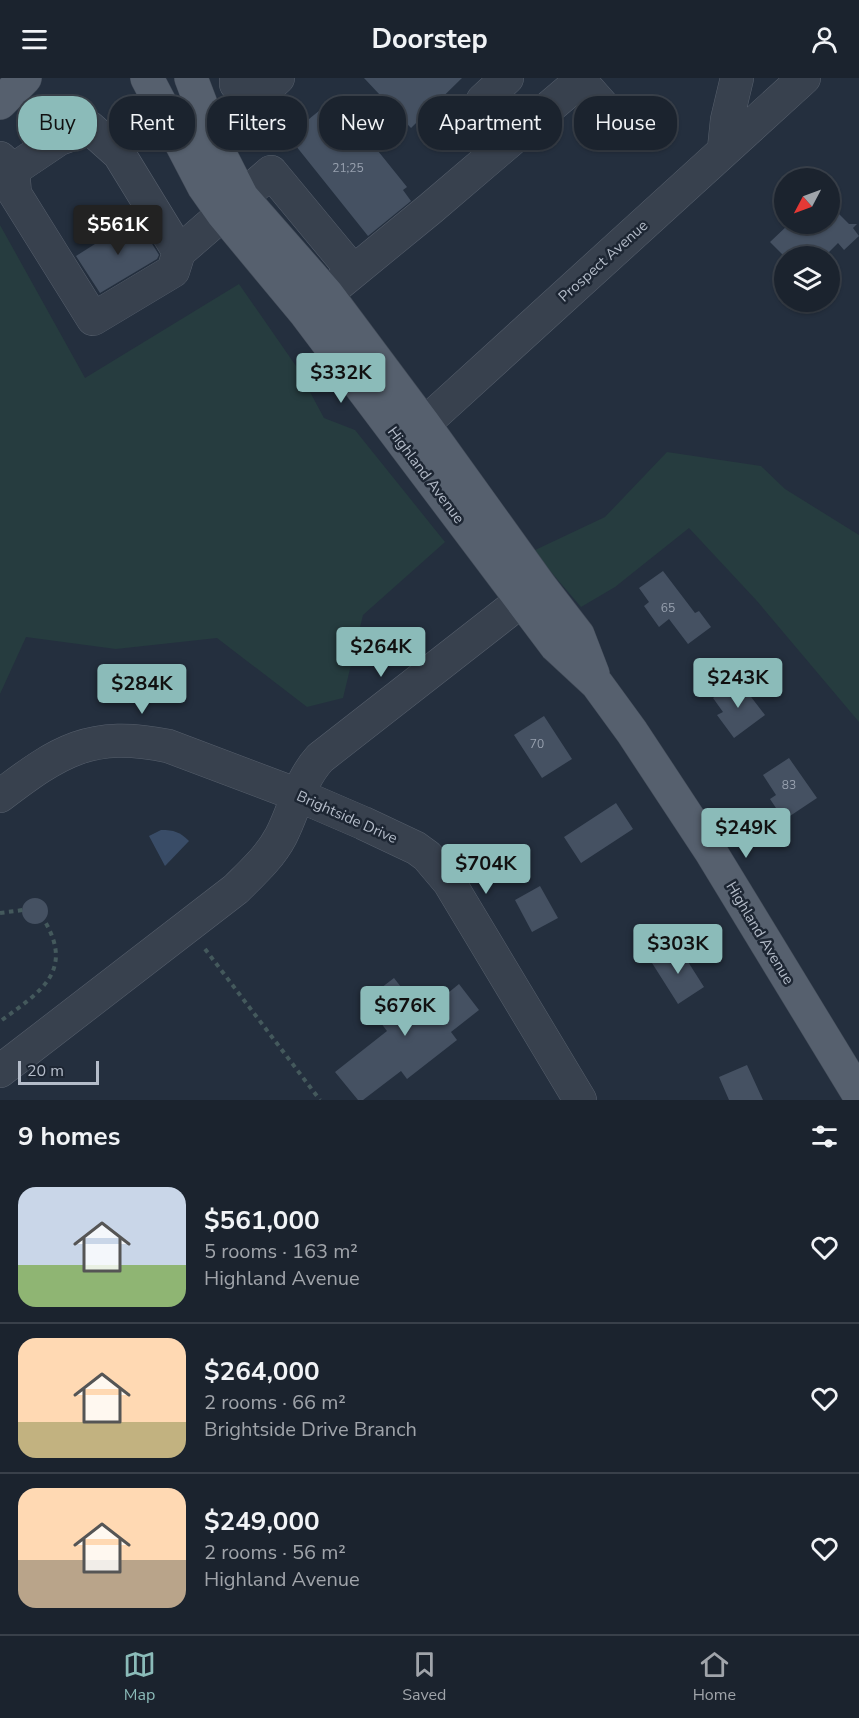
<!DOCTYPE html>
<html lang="en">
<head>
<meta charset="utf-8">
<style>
	:root { --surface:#1b232e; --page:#282f3a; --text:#f1f3f6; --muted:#a0a4aa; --line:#39404a; --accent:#8bbbb9 }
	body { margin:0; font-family:"Nunito Sans",sans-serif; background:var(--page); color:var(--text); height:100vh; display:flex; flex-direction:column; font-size:22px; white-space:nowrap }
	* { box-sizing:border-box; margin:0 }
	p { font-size:20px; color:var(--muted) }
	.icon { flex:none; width:33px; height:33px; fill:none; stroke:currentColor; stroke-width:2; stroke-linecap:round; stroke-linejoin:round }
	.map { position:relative; height:1022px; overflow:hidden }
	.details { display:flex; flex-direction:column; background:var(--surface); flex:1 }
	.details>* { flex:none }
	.hud { position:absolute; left:18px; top:18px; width:824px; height:54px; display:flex; gap:12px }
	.needle { width:39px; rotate:229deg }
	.tools { position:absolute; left:774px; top:90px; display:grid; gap:12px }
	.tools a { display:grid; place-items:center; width:66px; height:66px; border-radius:50%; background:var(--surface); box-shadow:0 2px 4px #0004,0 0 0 2px var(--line); font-size:30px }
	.scale { position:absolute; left:18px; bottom:15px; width:81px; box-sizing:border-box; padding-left:6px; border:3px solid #b4bcc9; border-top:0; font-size:16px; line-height:21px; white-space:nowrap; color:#b4bcc9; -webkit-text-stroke:4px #1d2633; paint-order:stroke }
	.price { position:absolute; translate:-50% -51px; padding:0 14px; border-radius:6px; background:var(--accent); color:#111; font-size:20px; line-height:39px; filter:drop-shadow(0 2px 3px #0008) }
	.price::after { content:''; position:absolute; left:50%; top:36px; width:18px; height:14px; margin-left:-9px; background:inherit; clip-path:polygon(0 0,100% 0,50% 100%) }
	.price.active { background:#222; color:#fff }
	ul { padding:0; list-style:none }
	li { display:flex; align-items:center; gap:18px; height:150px; padding:0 18px }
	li+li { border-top:2px solid var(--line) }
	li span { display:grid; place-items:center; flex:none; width:168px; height:120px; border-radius:18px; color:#555 }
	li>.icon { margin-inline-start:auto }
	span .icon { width:72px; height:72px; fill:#fffc; stroke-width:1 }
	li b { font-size:26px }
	h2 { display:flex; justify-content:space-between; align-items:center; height:72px; padding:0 18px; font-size:26px }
	.chip { padding:0 21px; border-radius:24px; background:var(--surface); box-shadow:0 2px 4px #0004,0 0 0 2px var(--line); font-size:21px; line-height:54px }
	.chip.active { background:var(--accent); color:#111 }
	header { display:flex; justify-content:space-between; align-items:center; height:78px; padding:0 18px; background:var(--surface); font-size:27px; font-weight:700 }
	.tabs { display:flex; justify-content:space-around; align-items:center; height:84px; border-top:2px solid var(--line); background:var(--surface); font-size:16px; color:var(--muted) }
	.tabs a { display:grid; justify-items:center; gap:3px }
	.tabs .active { color:var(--accent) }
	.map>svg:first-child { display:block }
	.green { fill:#263c3f }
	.water { fill:#394c67 }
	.building { fill:#455162 }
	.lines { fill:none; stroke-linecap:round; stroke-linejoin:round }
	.minor-casing { stroke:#565f6c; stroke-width:34 }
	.major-casing { stroke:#414a57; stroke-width:34 }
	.path { stroke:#44595c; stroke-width:4; stroke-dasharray:4.5 4.5; stroke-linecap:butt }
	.minor { stroke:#38414e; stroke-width:33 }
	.major { stroke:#56606e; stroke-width:33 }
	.labels { text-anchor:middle; stroke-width:5; stroke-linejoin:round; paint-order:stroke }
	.number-label { font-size:12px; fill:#98a1af }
	.street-label { font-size:15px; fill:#b4bcc9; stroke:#1d2633 }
</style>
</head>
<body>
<header><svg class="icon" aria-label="menu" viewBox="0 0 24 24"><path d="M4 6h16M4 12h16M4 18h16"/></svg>Doorstep<svg class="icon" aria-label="person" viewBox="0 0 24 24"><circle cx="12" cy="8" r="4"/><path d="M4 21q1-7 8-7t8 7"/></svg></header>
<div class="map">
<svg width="859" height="1022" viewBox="0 0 859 1022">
	<rect width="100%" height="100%" fill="#242f3e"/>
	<path class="green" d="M0,147L85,300L239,206L296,288L324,340L355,352L445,464L363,537L343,620L307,629L217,560L116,571L26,559L0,616Z
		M667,374L761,388L785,411L859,457V644L757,523L689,450L615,509L581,529L533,473L605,439Z"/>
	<path class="water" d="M161,752C174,752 180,754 189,763L165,788L149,758Z"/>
	<path class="building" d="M364,0H462L411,50Z
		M330,24L340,36L345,32L407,109L403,112L411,123L368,158L288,58Z
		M830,127L849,146H857L853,150L859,158L844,172L838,165L825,178H784L770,164L789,146H830Z
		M136,140L159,177L157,181L100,215L76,178Z
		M663,493L695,535L699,533L711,549L688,566L669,541L659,549L644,528L649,524L639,510Z
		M738,602L765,637L734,660L717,637L723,634L713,620Z
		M544,638L572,681L542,700L514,657Z
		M789,680L817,720L784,742L770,721L776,717L763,697Z
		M616,725L633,751L581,785L564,759Z
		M540,808L558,840L532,854L515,822Z
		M22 833a13 13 0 1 1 26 0a13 13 0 1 1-26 0Z
		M678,868L704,909L678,926L652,885Z
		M394,900L422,936L459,906L479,932L451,954L457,962L407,1001L401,993L363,1022H358L335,994L387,953L364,923Z
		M747,987L763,1022H729L719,999Z"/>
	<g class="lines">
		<defs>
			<path id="minor" d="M236,0V6L267,10L278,0
				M507,0L483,22L515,59
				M578,0L616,43
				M724,71L727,42L737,0
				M0,80L13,92L15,116L93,241L173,193L179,174L271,94L353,193
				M13,92L59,61L90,50L119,76L179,174
				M336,208L430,131L580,3
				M401,361L424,346L804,0
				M0,718C59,673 91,652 168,668L298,717L363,745L416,770L427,778L449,804L580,1022
				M0,993L236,811C252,795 270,779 281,758C295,731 299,703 320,680L521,523"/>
			<path id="major" d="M147,0L204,109L223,136L306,236L556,568L597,606L632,654L711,774L859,1017
				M191,0L220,76L242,119L327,216L424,346L541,509L578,557L593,596
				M0,25L25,0"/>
		</defs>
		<use href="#minor" class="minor-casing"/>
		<use href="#major" class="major-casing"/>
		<path class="path" d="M0,835L23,832
			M205,871L320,1022
			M2,942C40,914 75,893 44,842"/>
		<use href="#minor" class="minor"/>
		<use href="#major" class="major"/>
	</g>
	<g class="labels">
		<g class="number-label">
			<text x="348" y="94">21;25</text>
			<text x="668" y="534">65</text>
			<text x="537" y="670">70</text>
			<text x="789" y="711">83</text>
		</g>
		<g class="street-label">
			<text transform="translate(603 183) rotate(-42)" y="5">Prospect Avenue</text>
			<text transform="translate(426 397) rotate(53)" y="5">Highland Avenue</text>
			<text transform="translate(347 739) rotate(24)" y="5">Brightside Drive</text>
			<text transform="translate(760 855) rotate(59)" y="5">Highland Avenue</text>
		</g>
	</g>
</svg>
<div class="tools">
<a><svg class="needle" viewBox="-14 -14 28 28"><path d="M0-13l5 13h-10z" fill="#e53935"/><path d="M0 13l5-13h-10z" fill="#a0a4aa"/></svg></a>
<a><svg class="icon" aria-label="layers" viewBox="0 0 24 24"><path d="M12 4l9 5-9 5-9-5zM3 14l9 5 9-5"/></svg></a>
</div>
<div class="scale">20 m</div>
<b class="price active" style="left:118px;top:178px">$561K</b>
<b class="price" style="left:341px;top:326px">$332K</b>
<b class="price" style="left:381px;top:600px">$264K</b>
<b class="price" style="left:738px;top:631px">$243K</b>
<b class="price" style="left:142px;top:637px">$284K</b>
<b class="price" style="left:746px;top:781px">$249K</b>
<b class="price" style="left:486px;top:817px">$704K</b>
<b class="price" style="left:678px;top:897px">$303K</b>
<b class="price" style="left:405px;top:959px">$676K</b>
<div class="hud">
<a class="chip active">Buy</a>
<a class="chip">Rent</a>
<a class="chip">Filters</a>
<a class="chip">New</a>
<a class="chip">Apartment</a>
<a class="chip">House</a>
</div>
</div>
<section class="details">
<h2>9 homes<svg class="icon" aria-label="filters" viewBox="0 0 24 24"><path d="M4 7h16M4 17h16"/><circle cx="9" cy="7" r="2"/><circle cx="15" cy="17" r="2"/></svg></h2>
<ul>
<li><span style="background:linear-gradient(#c9d6e8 65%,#8fb573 0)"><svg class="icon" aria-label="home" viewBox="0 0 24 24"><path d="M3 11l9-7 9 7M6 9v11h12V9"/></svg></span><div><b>$561,000</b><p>5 rooms · 163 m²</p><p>Highland Avenue</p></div><svg class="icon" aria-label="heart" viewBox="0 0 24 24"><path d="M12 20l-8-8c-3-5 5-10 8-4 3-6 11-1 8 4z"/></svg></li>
<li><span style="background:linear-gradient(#ffd9b3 70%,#c2b280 0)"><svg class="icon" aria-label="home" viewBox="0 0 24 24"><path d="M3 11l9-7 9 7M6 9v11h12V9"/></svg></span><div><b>$264,000</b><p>2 rooms · 66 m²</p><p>Brightside Drive Branch</p></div><svg class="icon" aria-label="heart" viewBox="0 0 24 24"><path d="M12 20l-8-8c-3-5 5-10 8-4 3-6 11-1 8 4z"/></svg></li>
<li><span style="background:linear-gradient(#ffd9b3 60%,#b9a48a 0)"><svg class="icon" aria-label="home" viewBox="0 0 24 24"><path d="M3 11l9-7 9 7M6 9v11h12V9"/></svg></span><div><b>$249,000</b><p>2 rooms · 56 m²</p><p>Highland Avenue</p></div><svg class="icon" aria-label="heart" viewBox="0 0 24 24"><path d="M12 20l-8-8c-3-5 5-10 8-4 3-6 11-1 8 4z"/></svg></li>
</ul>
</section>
<nav class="tabs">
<a class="active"><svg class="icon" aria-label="map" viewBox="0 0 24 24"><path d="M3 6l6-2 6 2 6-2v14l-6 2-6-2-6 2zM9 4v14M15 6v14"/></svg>Map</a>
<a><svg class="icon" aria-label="saved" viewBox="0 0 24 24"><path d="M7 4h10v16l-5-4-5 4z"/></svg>Saved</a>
<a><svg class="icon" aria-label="home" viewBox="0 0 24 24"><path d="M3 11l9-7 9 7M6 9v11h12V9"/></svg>Home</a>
</nav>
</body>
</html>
